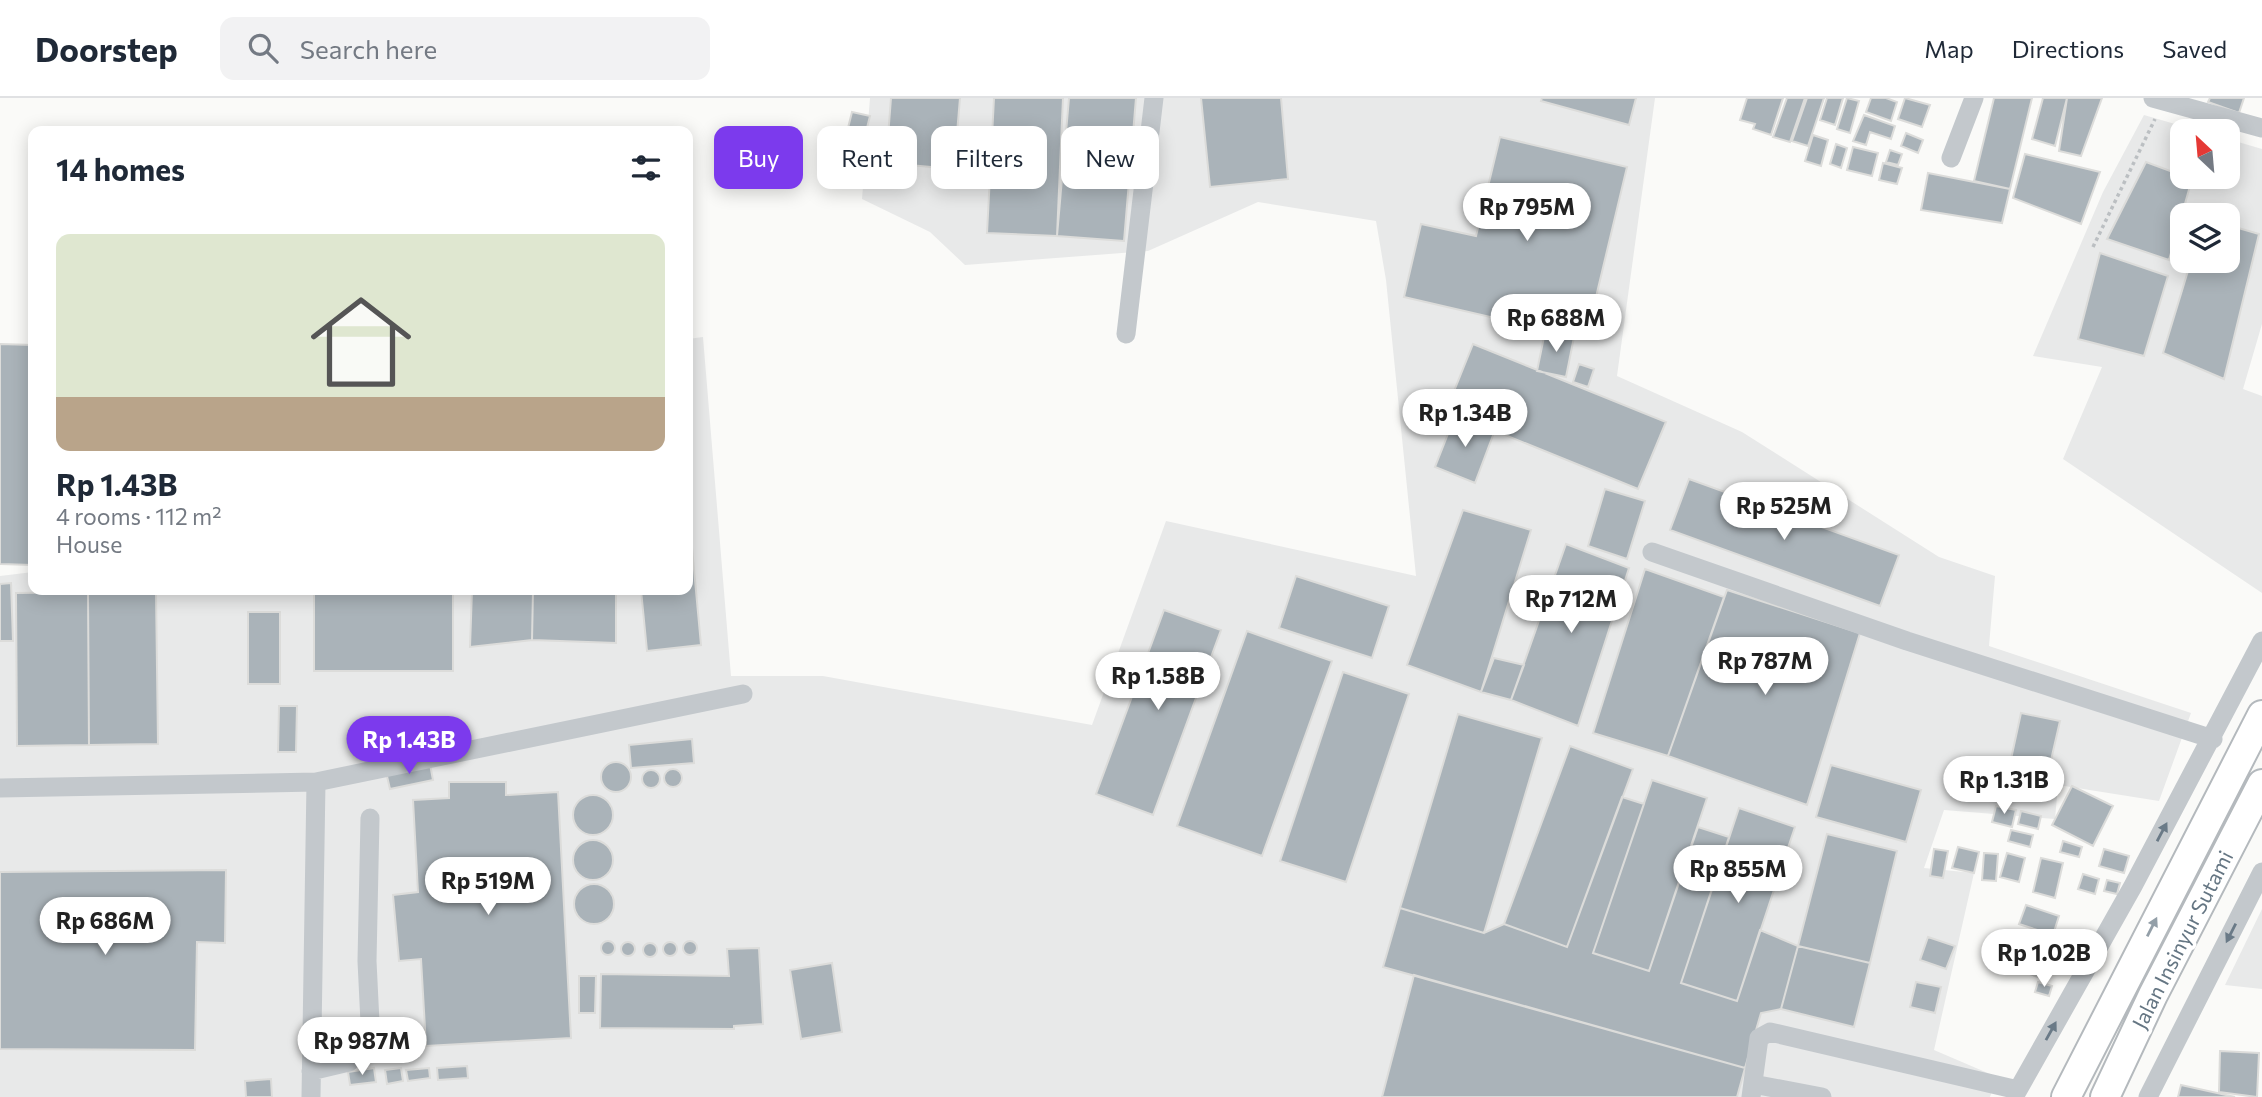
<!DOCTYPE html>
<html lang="en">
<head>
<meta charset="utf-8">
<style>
	:root { --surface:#fff; --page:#f2f2f3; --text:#1f2937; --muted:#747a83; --line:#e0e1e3; --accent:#7c3aed }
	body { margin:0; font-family:Commissioner,sans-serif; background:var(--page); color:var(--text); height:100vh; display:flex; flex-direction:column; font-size:26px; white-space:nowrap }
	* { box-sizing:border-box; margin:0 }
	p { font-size:23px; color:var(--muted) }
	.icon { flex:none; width:38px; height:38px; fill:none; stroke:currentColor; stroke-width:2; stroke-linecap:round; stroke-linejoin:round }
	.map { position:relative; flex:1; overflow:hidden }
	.details { position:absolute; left:28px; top:28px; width:665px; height:469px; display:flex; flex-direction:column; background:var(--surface); border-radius:14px; box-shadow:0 4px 18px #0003 }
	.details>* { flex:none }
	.banner { position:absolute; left:714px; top:28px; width:665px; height:63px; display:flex; gap:14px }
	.needle { width:46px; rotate:334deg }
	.fabs { position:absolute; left:2170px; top:21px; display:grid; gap:14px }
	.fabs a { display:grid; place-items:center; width:70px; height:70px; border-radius:14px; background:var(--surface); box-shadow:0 4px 18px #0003; font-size:35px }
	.price { position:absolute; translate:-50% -60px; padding:0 16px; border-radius:24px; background:#fff; color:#222; font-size:23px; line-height:46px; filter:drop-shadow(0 2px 4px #0008) }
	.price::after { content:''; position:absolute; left:50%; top:42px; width:21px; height:16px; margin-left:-10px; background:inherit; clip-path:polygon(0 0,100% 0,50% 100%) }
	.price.current { background:var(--accent); color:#fff }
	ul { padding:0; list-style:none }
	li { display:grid; align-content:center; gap:14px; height:371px; padding:0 28px }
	li span { display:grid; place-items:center; height:217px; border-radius:14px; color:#555 }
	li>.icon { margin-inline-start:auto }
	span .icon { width:126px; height:126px; fill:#fffc; stroke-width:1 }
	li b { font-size:30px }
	h2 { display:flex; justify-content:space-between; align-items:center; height:84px; padding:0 28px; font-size:30px }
	.tag { padding:0 24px; border-radius:14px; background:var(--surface); box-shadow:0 4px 18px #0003; font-size:24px; line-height:63px }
	.tag.current { background:var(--accent); color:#fff }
	header { display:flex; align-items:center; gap:42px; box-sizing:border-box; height:98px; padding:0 35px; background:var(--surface); border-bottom:2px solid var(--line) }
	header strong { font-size:33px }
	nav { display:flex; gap:38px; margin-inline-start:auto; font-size:24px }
	.search { width:490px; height:63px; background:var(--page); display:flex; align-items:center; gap:18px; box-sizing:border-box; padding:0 24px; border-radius:14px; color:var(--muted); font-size:26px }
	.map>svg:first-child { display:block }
	.built { fill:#e8e9e9; fill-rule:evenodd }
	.building { fill:#aab3b9; stroke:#dcdcda; stroke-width:2 }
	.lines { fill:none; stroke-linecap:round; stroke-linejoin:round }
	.highway-casing { stroke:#b4b9bd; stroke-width:32 }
	.path { stroke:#bbbfc2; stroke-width:3.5; stroke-dasharray:3.5 3.5; stroke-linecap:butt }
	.minor { stroke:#c3c8cc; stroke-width:19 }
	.highway { stroke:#fff; stroke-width:28 }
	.oneway { fill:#6a7a87 }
	.oneway2 { fill:#939fa8 }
	.labels { text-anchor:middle; stroke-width:7; stroke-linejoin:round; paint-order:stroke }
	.street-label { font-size:21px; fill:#657683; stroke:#fff }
</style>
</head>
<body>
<header>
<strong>Doorstep</strong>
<div class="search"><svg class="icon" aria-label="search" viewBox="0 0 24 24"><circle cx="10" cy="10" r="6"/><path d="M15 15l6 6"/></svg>Search here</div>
<nav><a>Map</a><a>Directions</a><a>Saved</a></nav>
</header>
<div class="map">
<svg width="2262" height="999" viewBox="0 0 2262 999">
	<rect width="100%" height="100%" fill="#fafaf8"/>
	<path class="built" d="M870,0H1655L1617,278L1742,334L1939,459L1995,478L1989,548L2191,615L2159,703L2058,687L2055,721L1944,712L1924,770L1974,775L1934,952L1997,979L1990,999H0V478L33,474V492H688V241L703,239L731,578H823L1092,627L1166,423L1416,478L1386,182L1376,123L1258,104L1148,153L965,167L930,134L862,101Z
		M2144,17L2199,33H2182V79H2228V41L2262,51V226L2243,291L2262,298V495L2063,361L2102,269L2033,258L2103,94ZM2182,117H2228V163H2182Z
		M2262,811V891L2225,887Z"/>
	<path class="building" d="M891,0H960L954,71L886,65Z
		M994,0H1063L1057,138L987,135Z
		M1069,0H1136L1124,143L1057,138Z
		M1201,0H1281L1288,81L1210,89Z
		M1542,0H1636L1629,27L1541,3Z
		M1747,0H1783L1771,37L1753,31L1755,26L1740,22Z
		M1787,0H1805L1790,44L1773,39Z
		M1807,0H1824L1808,48L1792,43Z
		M1827,0H1843L1835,27L1820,22Z
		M1847,0L1859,3L1850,35L1837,31Z
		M1871,0H1886L1897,4L1891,23L1866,14Z
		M1905,0L1930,7L1922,29L1898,21Z
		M1994,0H2032L2010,91L1974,83Z
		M2043,0H2067L2055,48L2032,41Z
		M2067,0H2102L2081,58L2059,53Z
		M2210,0H2244L2239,15L2208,4Z
		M852,14L870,18L865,38L847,34Z
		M1864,17L1895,28L1891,41L1870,34L1866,47L1853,43Z
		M848,35L869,39L866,55L845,51Z
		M1906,35L1923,42L1918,55L1901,48Z
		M1813,37L1828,42L1821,68L1805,63Z
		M1500,39L1627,69L1586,241L1404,199L1421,126L1476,138Z
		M1836,46L1847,50L1841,70L1830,66Z
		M1853,49L1878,55L1872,78L1847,72Z
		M1890,52L1902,56L1898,67L1886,64Z
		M2025,56L2100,74L2081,126L2013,100Z
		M2146,64L2192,81L2169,162L2107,141Z
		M1883,65L1902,70L1897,86L1879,82Z
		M1928,75L2010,91L2002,125L1921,112Z
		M2228,127L2259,136L2224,281L2163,255L2191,163H2228Z
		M2100,155L2168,178L2144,258L2078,241Z
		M1545,234L1574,239L1566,279L1537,273Z
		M0,246L33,247V467L0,466Z
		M1473,246L1666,324L1638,391L1446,313Z
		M1579,266L1594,271L1588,289L1573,284Z
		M1455,318L1495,332L1475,385L1435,369Z
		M1689,381L1899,457L1880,508L1670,432Z
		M1605,391L1645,403L1627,461L1588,448Z
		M688,406L701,547L647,553L641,492H688Z
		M1463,412L1531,432L1481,594L1407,567Z
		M1566,446L1629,470L1578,628L1511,602Z
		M1645,471L1724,499L1668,658L1593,635Z
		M1296,478L1389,508L1372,560L1279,530Z
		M11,485L13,543H0V486Z
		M314,492H453V573H314Z
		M472,492H533L532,542L470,549Z
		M533,492H616V545L532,542Z
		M1727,492L1860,535L1807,707L1668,658Z
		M156,493L158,646L89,647L88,494Z
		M88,494L89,647L17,648L16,495Z
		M1164,512L1221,532L1153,717L1096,696Z
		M248,514H280V586H248Z
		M1247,533L1332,563L1262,758L1177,728Z
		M1494,560L1524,567L1511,602L1481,594Z
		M1343,574L1409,596L1346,784L1280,763Z
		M279,608H297L296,654H278Z
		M2021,615L2060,623L2046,684L2008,675Z
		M1458,616L1542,640L1484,835L1400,810Z
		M692,641L694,665L631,670L629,647Z
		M1570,648L1633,671L1567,849L1504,826Z
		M601 679a15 15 0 1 1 30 0a15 15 0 1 1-30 0Z
		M430,666L433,682L390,691L386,674Z
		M1831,667L1921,692L1906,744L1816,719Z
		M664 680a9 9 0 1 1 18 0a9 9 0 1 1-18 0Z
		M642 681a9 9 0 1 1 18 0a9 9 0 1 1-18 0Z
		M1652,682L1707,700L1649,873L1593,855Z
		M449,684H506V697L558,694L571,940L426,948L421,861L399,863L393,797L418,794L413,702L449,700Z
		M2072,688L2113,708L2093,748L2052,727Z
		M573 717a20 20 0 1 1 40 0a20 20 0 1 1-40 0Z
		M1622,699L1644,706L1593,855L1649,873L1698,729L1729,739L1681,885L1737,903L1760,832L1798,848L1781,911L1761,915L1745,970L1383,869L1400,810L1484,835L1504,826L1567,849Z
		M1996,708L2016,712L2012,729L1992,724Z
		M1739,710L1795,729L1737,903L1681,885Z
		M2021,713L2041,718L2038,731L2018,726Z
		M2011,732L2033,737L2030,749L2008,743Z
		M1827,736L1897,753L1870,865L1798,848Z
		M573 762a20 20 0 1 1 40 0a20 20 0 1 1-40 0Z
		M2063,743L2082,749L2079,759L2060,754Z
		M1958,749L1979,754L1974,775L1952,770Z
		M1934,751L1948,753L1943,780L1930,778Z
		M2104,751L2129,758L2124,775L2099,768Z
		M1984,755L1998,756L1996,783L1982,782Z
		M2007,755L2025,760L2019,784L2000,779Z
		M2041,760L2063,765L2055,800L2033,794Z
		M226,772L225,845L197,844L195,952L0,951V774Z
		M2083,776L2099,781L2095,796L2078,791Z
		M2107,782L2120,785L2117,796L2104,793Z
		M574 806a20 20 0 1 1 40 0a20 20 0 1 1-40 0Z
		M2026,807L2059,818L2053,837L2019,826Z
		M1928,839L1955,848L1946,871L1920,862Z
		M601 850a7 7 0 1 1 14 0a7 7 0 1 1-14 0Z
		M683 850a7 7 0 1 1 14 0a7 7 0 1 1-14 0Z
		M621 851a7 7 0 1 1 14 0a7 7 0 1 1-14 0Z
		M663 851a7 7 0 1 1 14 0a7 7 0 1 1-14 0Z
		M643 852a7 7 0 1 1 14 0a7 7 0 1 1-14 0Z
		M1798,848L1870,865L1854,929L1781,911Z
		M759,850L763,926L734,928V931L600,930L601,876L729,878L727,851Z
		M2024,855L2047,862L2041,880L2018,872Z
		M832,865L842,934L801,941L790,872Z
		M1414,877L1745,970L1737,999H1382Z
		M579,878H596L595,915H579Z
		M1916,884L1941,889L1935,915L1910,909Z
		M2038,884L2052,888L2049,898L2035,894Z
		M2220,953L2259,955L2257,999L2219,994Z
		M467,968L468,980L438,982L437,970Z
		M374,970L376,984L350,987L348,974Z
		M401,970L403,983L387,986L385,972Z
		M429,970L430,980L408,983L406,972Z
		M271,981L272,999H246L245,983Z
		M2181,987L2235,999H2178Z"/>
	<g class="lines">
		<defs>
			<path id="highway" d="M2066,999L2262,617
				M2105,999L2153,897L2262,686"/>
		</defs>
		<use href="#highway" class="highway-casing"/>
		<path class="path" d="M2093,149L2155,21"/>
		<path class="minor" d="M2153,0L2262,30
			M1951,60L1974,0
			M1126,236L1154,0
			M1652,454L1907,543L2213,641
			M0,690L316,684L743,596
			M311,973L349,964L371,945L367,863L370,720
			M1753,986L1822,999
			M311,999L316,684
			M1751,999L1759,940L1770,934L2018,992
			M2014,999L2133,788L2262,543
			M2148,999L2262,774"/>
		<use href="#highway" class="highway"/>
	</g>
	<defs><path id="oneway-solid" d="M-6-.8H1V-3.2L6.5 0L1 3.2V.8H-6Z" transform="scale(1.75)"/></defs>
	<g class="oneway">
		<use href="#oneway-solid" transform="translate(2162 734) rotate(-62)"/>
		<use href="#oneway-solid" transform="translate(2231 835) rotate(117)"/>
		<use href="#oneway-solid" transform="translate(2051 933) rotate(-61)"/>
	</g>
	<use class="oneway2" href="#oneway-solid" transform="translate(2152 829) rotate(-63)"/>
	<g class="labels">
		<g class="street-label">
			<text transform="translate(2183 842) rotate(-63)" y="7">Jalan Insinyur Sutami</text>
		</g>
	</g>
</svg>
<div class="fabs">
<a><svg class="needle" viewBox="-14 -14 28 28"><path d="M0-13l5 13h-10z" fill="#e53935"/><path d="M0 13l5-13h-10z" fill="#747a83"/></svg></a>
<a><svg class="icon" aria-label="layers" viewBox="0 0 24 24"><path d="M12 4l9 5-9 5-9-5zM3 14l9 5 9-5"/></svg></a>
</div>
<b class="price" style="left:1527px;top:145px">Rp 795M</b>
<b class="price" style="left:1556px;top:256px">Rp 688M</b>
<b class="price" style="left:1465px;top:351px">Rp 1.34B</b>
<b class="price" style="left:1784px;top:444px">Rp 525M</b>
<b class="price" style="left:1571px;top:537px">Rp 712M</b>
<b class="price" style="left:1765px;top:599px">Rp 787M</b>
<b class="price" style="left:1158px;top:614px">Rp 1.58B</b>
<b class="price current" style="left:409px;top:678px">Rp 1.43B</b>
<b class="price" style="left:2004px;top:718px">Rp 1.31B</b>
<b class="price" style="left:1738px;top:807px">Rp 855M</b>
<b class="price" style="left:488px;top:819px">Rp 519M</b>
<b class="price" style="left:105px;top:859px">Rp 686M</b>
<b class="price" style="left:2044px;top:891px">Rp 1.02B</b>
<b class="price" style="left:362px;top:979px">Rp 987M</b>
<div class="banner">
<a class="tag current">Buy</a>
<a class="tag">Rent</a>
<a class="tag">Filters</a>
<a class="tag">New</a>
</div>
<section class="details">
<h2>14 homes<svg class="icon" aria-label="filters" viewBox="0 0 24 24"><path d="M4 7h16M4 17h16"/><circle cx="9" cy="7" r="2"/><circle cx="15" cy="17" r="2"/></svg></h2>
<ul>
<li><span style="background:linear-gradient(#dfe7d0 75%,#b9a48a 0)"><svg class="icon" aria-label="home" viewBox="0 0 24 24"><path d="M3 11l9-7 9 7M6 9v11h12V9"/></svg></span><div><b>Rp 1.43B</b><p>4 rooms · 112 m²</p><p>House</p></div></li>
</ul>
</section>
</div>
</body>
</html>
